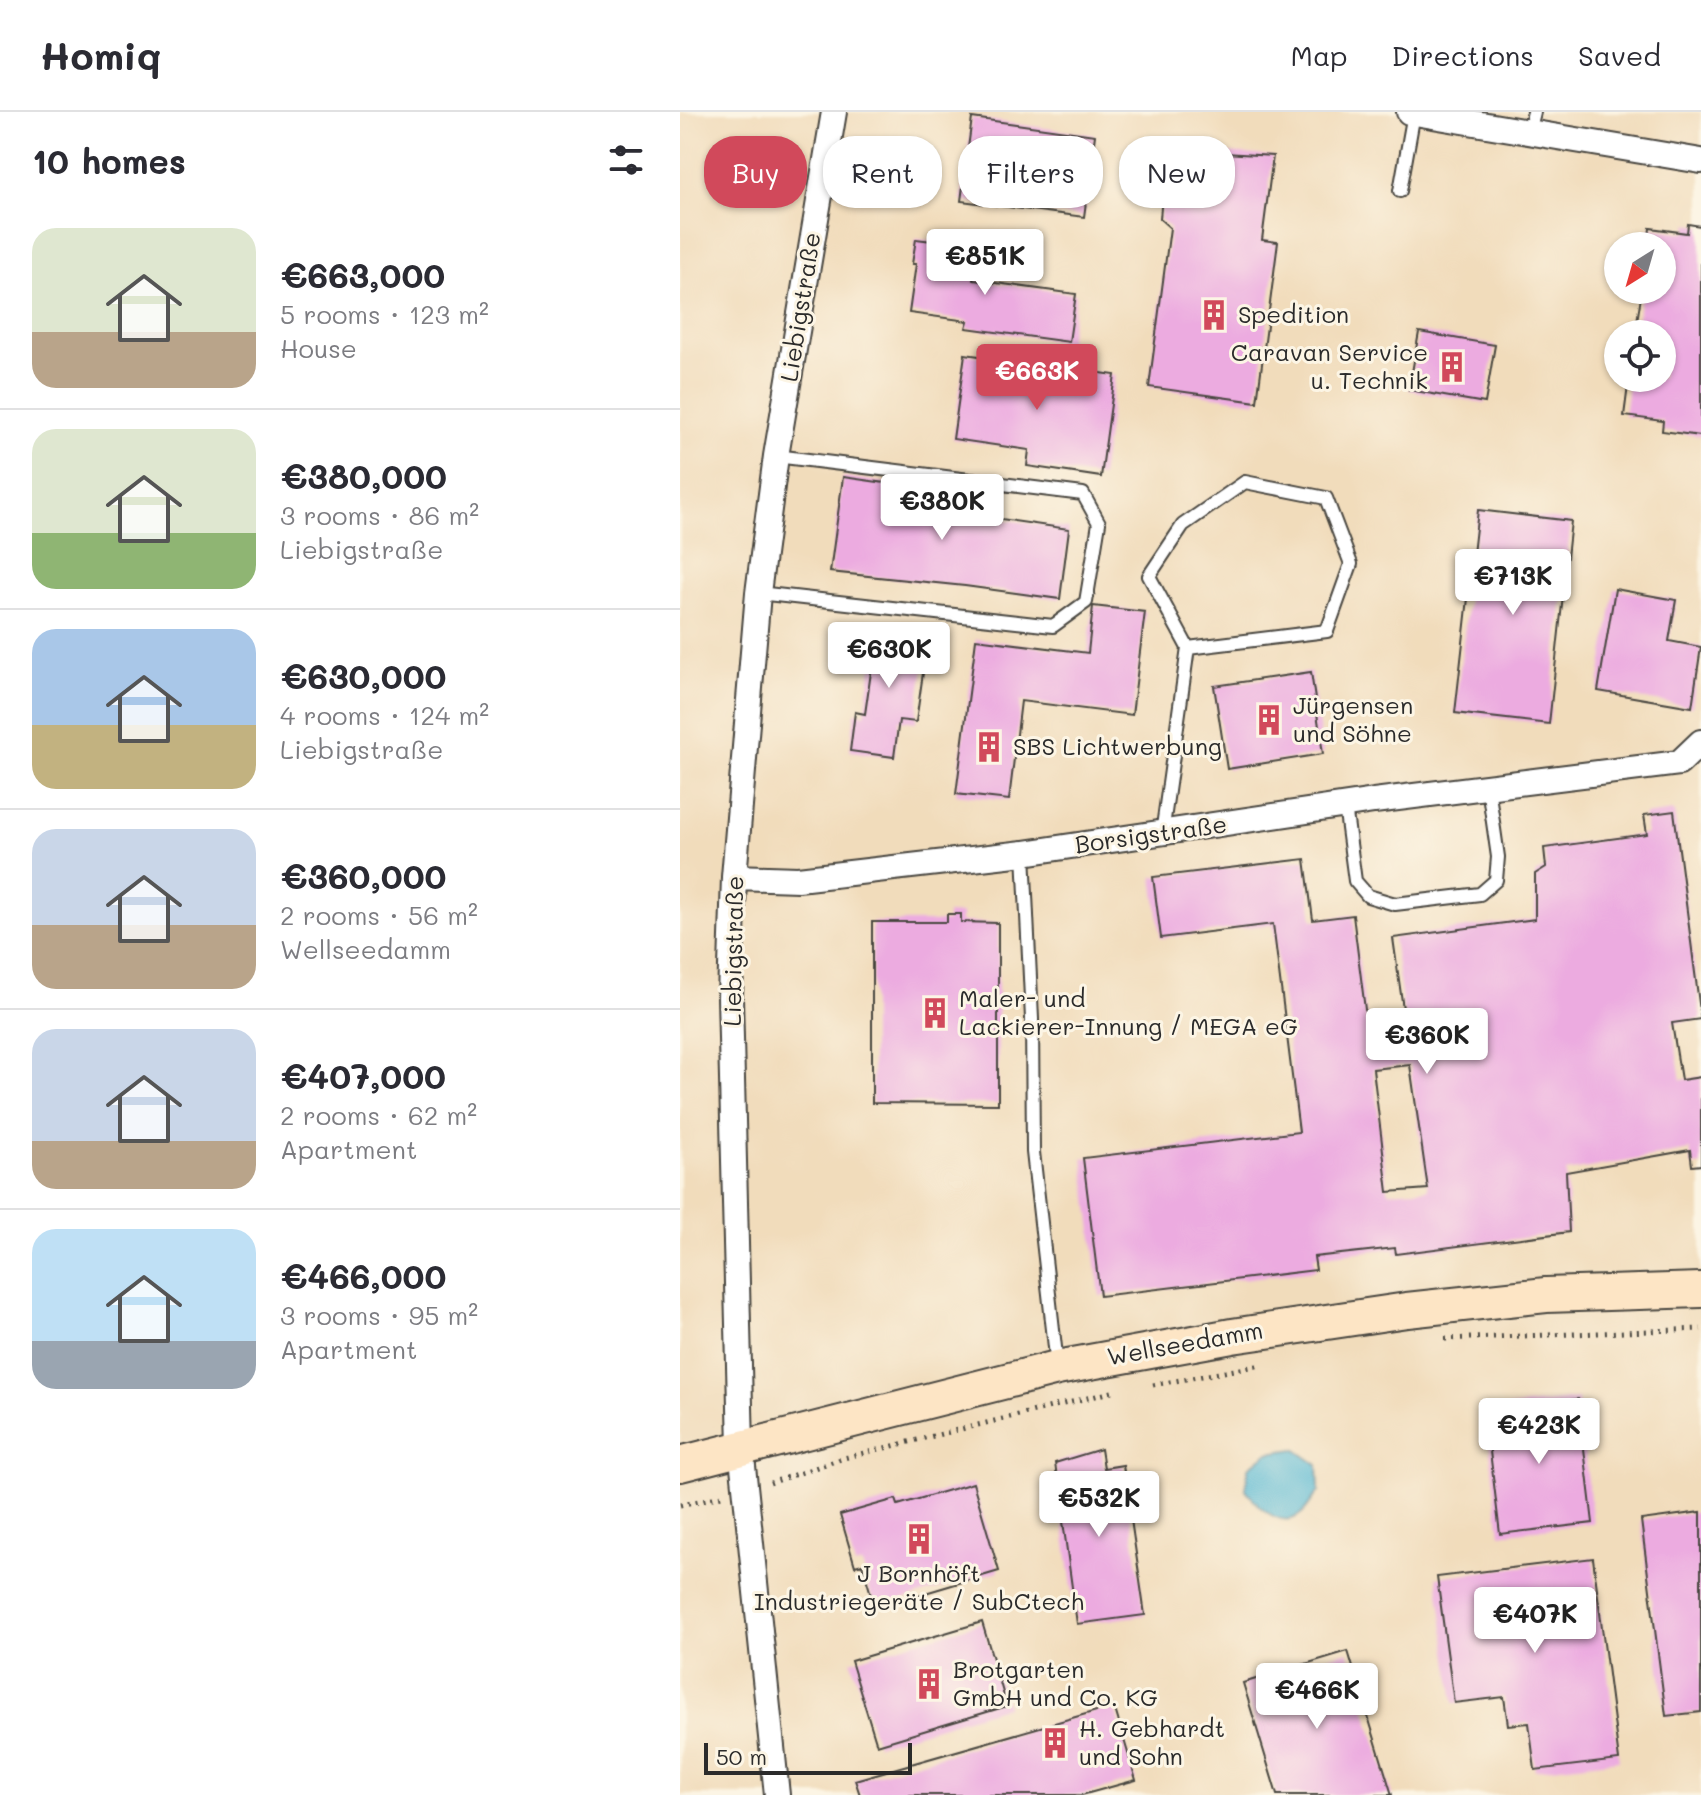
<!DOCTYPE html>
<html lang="en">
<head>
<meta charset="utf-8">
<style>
	:root { --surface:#fff; --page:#f7f7f7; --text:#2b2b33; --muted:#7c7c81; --line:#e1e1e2; --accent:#d1495b }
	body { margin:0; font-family:Mali,sans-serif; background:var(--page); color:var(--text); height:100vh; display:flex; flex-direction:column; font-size:30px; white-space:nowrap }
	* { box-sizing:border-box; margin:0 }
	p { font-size:26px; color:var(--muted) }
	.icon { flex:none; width:44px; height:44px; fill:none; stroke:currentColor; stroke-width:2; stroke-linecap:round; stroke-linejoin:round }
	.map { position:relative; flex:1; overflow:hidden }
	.panel { display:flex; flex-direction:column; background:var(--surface); width:680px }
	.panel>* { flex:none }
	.banner { position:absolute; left:24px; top:24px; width:760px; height:72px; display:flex; gap:16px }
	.needle { width:52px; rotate:217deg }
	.fabs { position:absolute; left:924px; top:120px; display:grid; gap:16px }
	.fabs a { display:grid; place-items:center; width:72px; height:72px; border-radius:50%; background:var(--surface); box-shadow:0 2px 6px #0004; font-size:40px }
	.scale { position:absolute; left:24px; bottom:20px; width:208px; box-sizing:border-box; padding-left:8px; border:4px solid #2b2b2b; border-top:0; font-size:22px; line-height:28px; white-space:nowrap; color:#2b2b2b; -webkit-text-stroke:6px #fcf5e5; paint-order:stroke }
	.price { position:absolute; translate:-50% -68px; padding:0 18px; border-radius:8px; background:#fff; color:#222; font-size:26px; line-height:52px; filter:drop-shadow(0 2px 4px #0008) }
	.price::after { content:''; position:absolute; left:50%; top:48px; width:24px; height:18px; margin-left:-12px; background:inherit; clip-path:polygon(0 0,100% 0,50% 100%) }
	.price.selected { background:var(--accent); color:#fff }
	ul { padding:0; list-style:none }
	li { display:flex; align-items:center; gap:24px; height:200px; padding:0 32px }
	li+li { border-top:2px solid var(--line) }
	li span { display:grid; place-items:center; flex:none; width:224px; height:160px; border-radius:24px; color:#555 }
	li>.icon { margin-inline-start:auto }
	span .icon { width:96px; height:96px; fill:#fffc; stroke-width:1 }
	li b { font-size:34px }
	h2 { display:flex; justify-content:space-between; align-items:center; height:96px; padding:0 32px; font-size:34px }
	.chip { padding:0 28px; border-radius:32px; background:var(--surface); box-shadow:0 2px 6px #0004; font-size:28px; line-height:72px }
	.chip.selected { background:var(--accent); color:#fff }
	header { display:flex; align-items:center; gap:48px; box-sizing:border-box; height:112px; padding:0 40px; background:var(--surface); border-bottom:2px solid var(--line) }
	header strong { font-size:38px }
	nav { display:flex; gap:44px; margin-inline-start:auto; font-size:28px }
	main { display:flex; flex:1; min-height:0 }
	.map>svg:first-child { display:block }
	.water { fill:#54b7d3; stroke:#40717f; stroke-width:2 }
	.building { fill:#ecabe0; fill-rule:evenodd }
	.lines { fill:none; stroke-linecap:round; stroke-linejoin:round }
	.service-casing { stroke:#494641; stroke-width:16 }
	.minor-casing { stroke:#494641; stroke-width:28 }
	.secondary-casing { stroke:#494641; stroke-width:38 }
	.path { stroke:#494641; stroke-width:5; stroke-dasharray:2 6; stroke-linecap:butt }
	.service { stroke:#fff; stroke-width:12 }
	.minor { stroke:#fff; stroke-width:24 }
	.secondary { stroke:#fde5c5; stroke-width:34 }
	.labels { text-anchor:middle; stroke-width:6; stroke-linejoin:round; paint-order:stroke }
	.street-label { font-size:24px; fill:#2b2b2b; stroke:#fcf5e5 }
	.poi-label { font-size:24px; fill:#2b2b2b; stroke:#fcf5e5; text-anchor:start }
</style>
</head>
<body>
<header>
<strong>Homiq</strong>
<nav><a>Map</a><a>Directions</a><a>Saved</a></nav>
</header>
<main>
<section class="panel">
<h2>10 homes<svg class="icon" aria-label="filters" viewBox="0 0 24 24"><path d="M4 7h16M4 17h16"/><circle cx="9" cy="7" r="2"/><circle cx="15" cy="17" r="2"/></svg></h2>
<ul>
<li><span style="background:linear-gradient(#dfe7d0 65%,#b9a48a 0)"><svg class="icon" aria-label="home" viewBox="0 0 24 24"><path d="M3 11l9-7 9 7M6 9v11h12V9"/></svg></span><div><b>€663,000</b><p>5 rooms · 123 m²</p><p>House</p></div></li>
<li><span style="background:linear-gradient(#dfe7d0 65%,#8fb573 0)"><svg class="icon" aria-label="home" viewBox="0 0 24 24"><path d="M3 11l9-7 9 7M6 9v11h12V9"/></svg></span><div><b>€380,000</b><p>3 rooms · 86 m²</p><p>Liebigstraße</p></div></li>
<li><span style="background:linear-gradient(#a9c7e8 60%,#c2b280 0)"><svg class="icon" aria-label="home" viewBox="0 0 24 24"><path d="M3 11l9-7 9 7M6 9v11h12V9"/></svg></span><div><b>€630,000</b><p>4 rooms · 124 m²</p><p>Liebigstraße</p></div></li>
<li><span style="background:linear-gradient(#c9d6e8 60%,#b9a48a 0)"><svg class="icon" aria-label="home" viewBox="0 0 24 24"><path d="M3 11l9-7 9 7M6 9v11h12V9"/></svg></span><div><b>€360,000</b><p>2 rooms · 56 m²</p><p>Wellseedamm</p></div></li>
<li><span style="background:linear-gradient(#c9d6e8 70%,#b9a48a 0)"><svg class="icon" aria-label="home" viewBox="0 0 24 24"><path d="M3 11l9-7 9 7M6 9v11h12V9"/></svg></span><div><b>€407,000</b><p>2 rooms · 62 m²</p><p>Apartment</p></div></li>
<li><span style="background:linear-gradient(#bfe0f5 70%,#9aa5b1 0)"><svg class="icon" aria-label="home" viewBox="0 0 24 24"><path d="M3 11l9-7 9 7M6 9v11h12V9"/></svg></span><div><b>€466,000</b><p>3 rooms · 95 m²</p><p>Apartment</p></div></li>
</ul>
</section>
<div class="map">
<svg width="1021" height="1683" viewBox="0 0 1021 1683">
	<rect width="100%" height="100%" fill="#fcf5e5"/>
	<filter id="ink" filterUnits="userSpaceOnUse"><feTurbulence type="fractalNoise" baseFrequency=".0125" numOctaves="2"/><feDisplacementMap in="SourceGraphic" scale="16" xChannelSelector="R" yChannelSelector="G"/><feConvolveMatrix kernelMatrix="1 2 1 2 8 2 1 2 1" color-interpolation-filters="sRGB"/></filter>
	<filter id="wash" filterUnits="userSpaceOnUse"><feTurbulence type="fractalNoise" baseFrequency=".006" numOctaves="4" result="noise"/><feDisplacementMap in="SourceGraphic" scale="32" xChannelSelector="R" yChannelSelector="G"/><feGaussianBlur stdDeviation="1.8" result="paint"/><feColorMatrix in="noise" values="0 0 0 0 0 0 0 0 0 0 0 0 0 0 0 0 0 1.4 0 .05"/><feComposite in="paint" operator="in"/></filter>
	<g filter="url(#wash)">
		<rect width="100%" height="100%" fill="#f1dcbb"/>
		<path class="water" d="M615,1337L638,1353L639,1379C634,1385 629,1394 623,1400C601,1421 577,1393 565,1376L569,1355L588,1341Z"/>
		<g id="blocks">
			<path class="building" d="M292,6L415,23L404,105L281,89Z
				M544,41L593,44L582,128L598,130L577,290L469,275L490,116L480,107L484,60L536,69Z
				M1008,112L1021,114V324L982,319L983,309L944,304L949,266H982V222H955L962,178H982V134H968L970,116L1007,121Z
				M236,127L261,130L260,135L297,139L293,168L396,182L389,230L286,216L288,209L229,201L236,152H232Z
				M739,220L815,233L805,291L729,278Z
				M285,242L435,263L421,365L347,354L349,338L273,327Z
				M163,365L268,380L266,399L389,417L380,487L285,474L150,460Z
				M798,398L891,409L869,612L775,601Z
				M935,477L996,488L989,529L1021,535L1012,595L918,579Z
				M413,494L465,500L452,603L341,589L329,688L276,682L296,527L408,541Z
				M186,518L248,526L236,610L219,608L214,645L170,639L175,600L185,602L193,546L184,544L179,534L181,523L185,524Z
				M631,560L643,642L547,657L534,574Z
				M994,699L1021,907L992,911L1001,968L1021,965V1053L1012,1054L1010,1038L886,1060L889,1120L716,1142L715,1136L634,1145L636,1158L420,1184L403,1046L619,1020L593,812L481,826L473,765L625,747L633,808L673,803L689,929L727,925L713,826L855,807V762L866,755L864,736L967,722L964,703ZM730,953L748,1077L708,1080L693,957Z
				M267,802H281V810L318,811V992L192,991V810H267Z
				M898,1287L913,1411L820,1422L805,1298Z
				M421,1337L424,1356L443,1353L465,1503L397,1512L375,1351Z
				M293,1371L319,1459L195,1496L182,1452L175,1454L160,1403L216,1387L218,1393Z
				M1021,1400V1600L986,1604L961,1408Z
				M913,1446L939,1648L855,1658L849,1611L828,1613L824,1585L774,1591L757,1465Z
				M302,1510L327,1594L197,1633L171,1549Z
				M668,1539L712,1683H597L563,1571Z
				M434,1594L456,1668L402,1683H180L175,1668Z"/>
		</g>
	</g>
	<g filter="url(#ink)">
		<use href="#blocks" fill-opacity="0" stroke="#494641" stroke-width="2"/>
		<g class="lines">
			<defs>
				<path id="service" d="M849,20L854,0
					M720,79L734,1
					M78,481L373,514L406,490L419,411L403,382L96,344
					M665,694L675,769L688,784L715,792L800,782L816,768L818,745L808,675
					M482,722L508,536L647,519L671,452L646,386L565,370L503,413L469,464L508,536
					M344,741L352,907L353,1040L377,1253"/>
				<path id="minor" d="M729,0L1021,49
					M54,765L118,767L344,741L694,689L999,651L1021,630
					M97,1683L61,1335L50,885L54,765L78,481L96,344L154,0"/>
				<path id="secondary" d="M0,1352L377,1256L552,1224L727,1198L866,1183L1021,1178"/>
			</defs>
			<use href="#service" class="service-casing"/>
			<use href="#minor" class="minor-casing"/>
			<use href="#secondary" class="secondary-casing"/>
			<path class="path" d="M765,1227L1021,1217
				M473,1273L582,1253
				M90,1371L164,1346L432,1280
				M0,1393L42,1384"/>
			<use href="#service" class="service"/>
			<use href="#minor" class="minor"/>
			<use href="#secondary" class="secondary"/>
		</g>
	</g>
	<defs>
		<symbol id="building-bare" viewBox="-9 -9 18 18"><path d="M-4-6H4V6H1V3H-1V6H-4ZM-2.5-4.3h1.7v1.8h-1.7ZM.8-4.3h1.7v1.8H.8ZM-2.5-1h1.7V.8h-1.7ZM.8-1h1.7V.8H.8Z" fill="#d1495b" stroke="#fcf5e5" stroke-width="2.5" paint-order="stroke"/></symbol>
	</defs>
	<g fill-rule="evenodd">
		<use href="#building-bare" x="512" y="181" width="44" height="44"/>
		<use href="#building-bare" x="750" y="233" width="44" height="44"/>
		<use href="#building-bare" x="567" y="586" width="44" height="44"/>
		<use href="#building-bare" x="287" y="613" width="44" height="44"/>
		<use href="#building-bare" x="233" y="879" width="44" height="44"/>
		<use href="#building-bare" x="217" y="1405" width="44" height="44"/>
		<use href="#building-bare" x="227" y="1550" width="44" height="44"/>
		<use href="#building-bare" x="353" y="1609" width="44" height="44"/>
	</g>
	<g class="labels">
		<g class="street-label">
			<text transform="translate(121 195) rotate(-81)" y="8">Liebigstraße</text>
			<text transform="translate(471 723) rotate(-8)" y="8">Borsigstraße</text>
			<text transform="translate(54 839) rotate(-89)" y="8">Liebigstraße</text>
			<text transform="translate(505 1232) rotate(-10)" y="8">Wellseedamm</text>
		</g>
		<g class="poi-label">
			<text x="558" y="211">Spedition</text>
			<text x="748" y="249" text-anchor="end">Caravan Service<tspan x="748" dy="28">u. Technik</tspan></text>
			<text x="613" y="602">Jürgensen<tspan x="613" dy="28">und Söhne</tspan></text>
			<text x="333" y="643">SBS Lichtwerbung</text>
			<text x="279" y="895">Maler- und<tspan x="279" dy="28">Lackierer-Innung / MEGA eG</tspan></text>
			<text x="239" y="1470" text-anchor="middle">J Bornhöft<tspan x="239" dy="28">Industriegeräte / SubCtech</tspan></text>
			<text x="273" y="1566">Brotgarten<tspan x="273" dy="28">GmbH und Co. KG</tspan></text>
			<text x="399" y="1625">H. Gebhardt<tspan x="399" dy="28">und Sohn</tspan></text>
		</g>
	</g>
</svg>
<div class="fabs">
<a><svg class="needle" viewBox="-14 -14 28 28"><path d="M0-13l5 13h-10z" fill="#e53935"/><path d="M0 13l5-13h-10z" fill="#7c7c81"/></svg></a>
<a><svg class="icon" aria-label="locate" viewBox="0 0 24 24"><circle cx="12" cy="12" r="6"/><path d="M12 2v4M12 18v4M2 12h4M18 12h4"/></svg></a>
</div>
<div class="scale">50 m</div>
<b class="price" style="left:305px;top:185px">€851K</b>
<b class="price selected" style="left:357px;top:300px">€663K</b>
<b class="price" style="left:262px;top:430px">€380K</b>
<b class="price" style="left:833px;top:505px">€713K</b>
<b class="price" style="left:209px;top:578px">€630K</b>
<b class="price" style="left:747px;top:964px">€360K</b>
<b class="price" style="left:859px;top:1354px">€423K</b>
<b class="price" style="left:419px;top:1427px">€532K</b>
<b class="price" style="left:855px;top:1543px">€407K</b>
<b class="price" style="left:637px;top:1619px">€466K</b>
<div class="banner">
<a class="chip selected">Buy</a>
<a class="chip">Rent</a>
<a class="chip">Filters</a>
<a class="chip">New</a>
</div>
</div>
</main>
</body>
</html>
